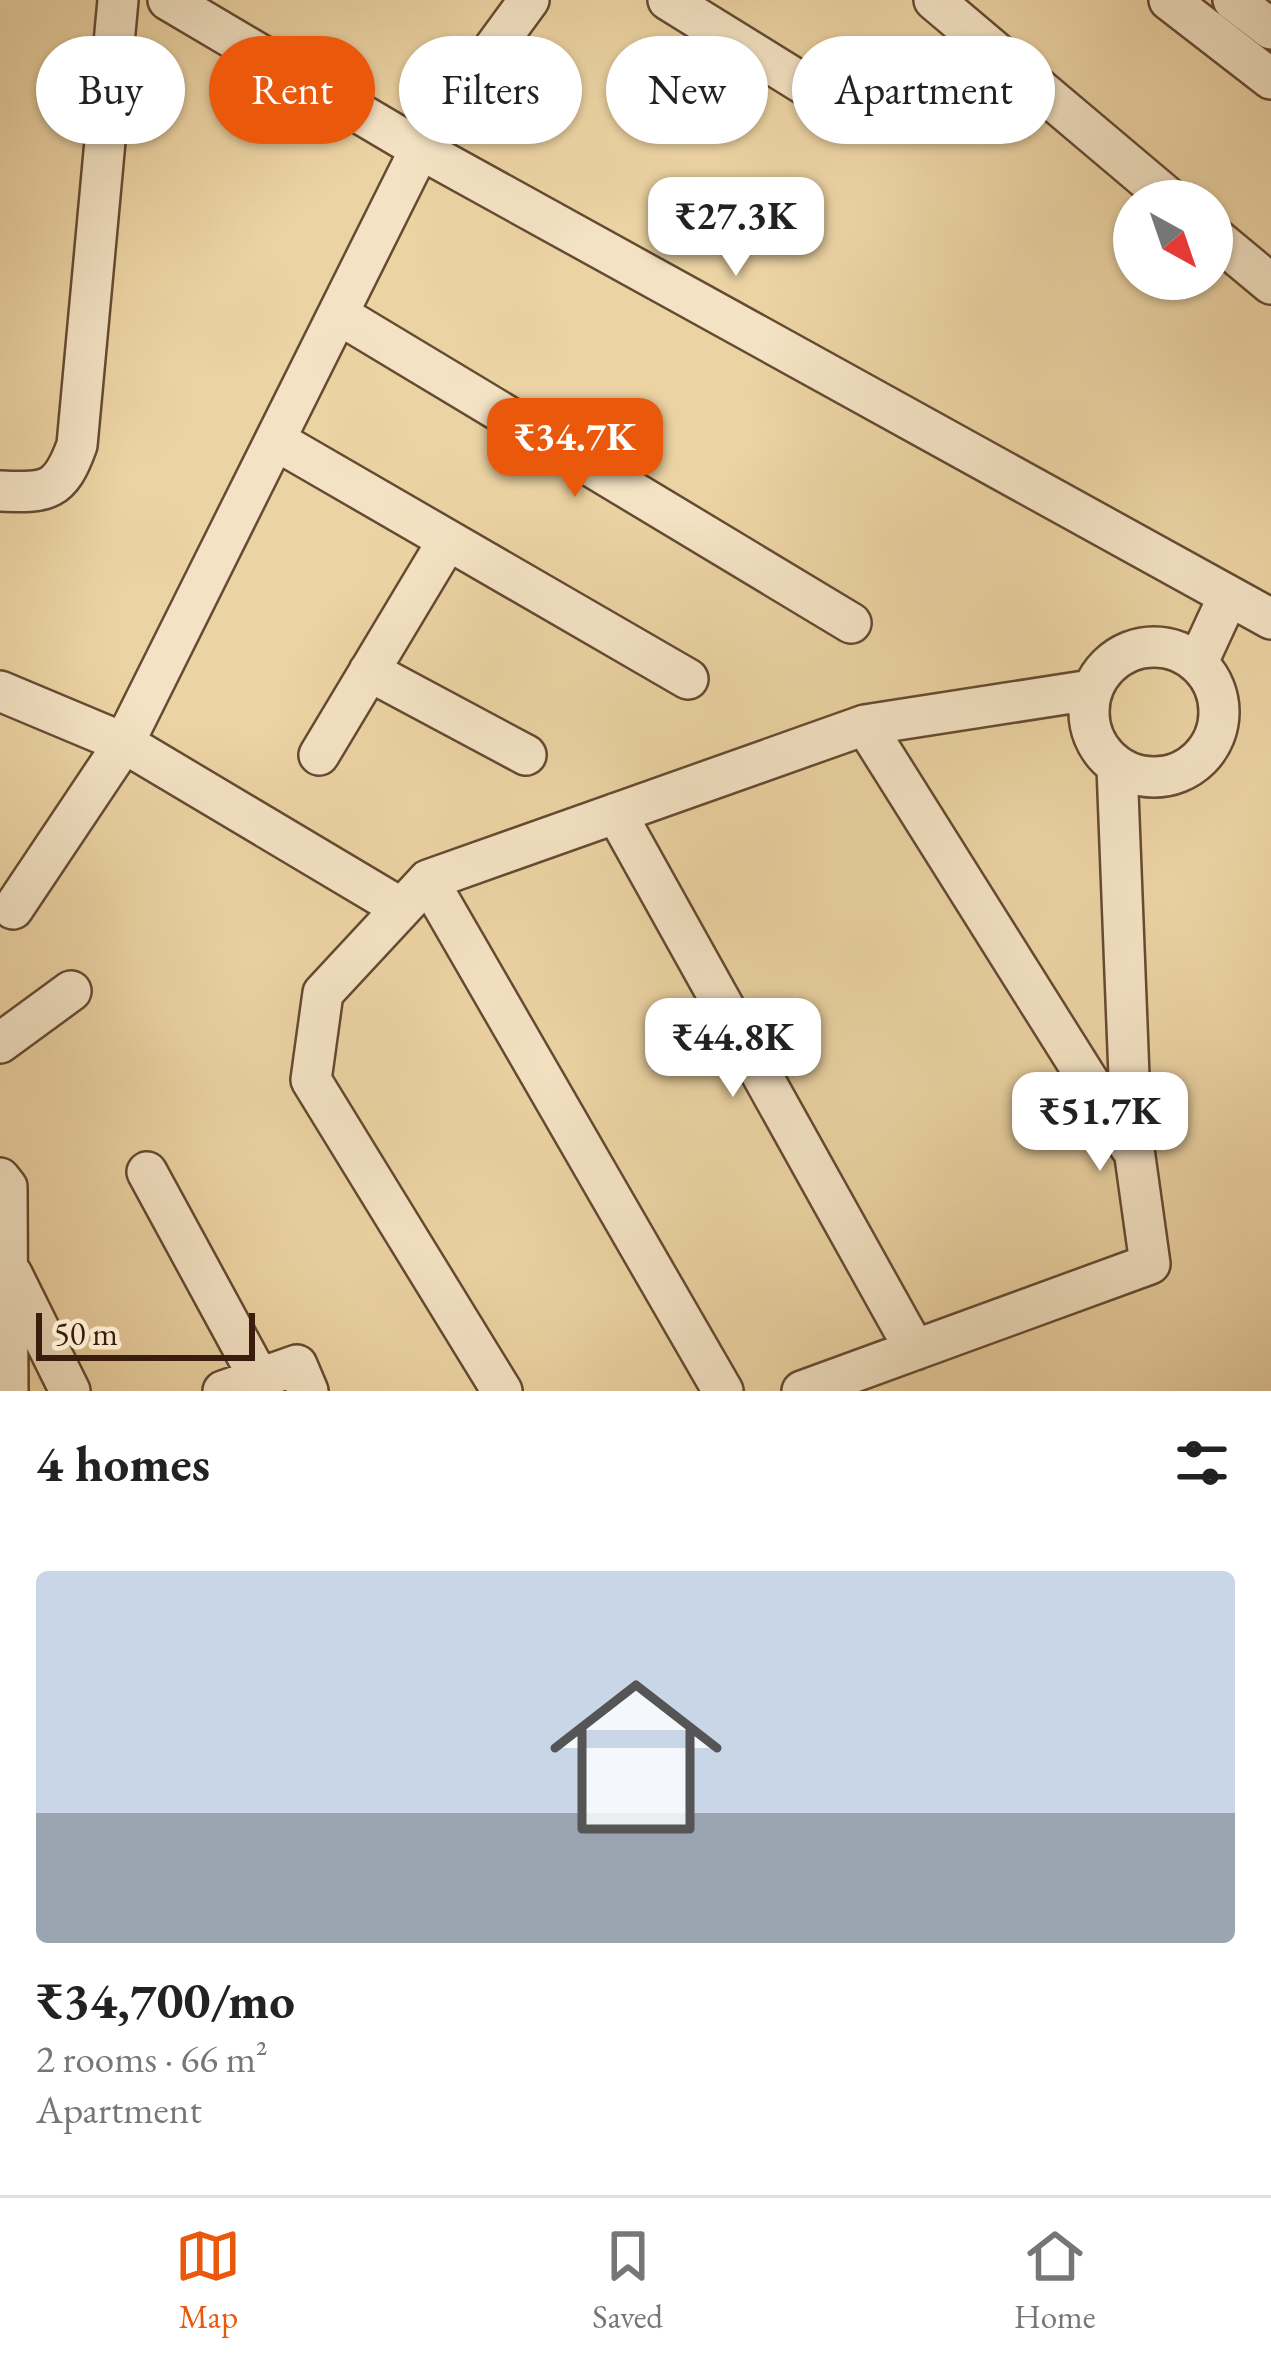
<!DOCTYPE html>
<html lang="en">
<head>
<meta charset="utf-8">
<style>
	:root { --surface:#fff; --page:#f6f6f6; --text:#222; --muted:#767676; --line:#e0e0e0; --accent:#ea580c }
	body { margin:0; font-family:"EB Garamond",serif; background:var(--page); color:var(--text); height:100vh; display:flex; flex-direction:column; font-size:45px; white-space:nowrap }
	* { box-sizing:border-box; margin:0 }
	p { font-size:39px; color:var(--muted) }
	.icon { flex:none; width:66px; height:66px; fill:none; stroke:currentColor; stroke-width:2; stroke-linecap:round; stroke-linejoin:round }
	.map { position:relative; height:1391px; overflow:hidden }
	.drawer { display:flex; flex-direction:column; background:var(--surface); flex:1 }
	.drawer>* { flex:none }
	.hud { position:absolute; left:36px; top:36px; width:1200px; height:108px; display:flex; gap:24px }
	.needle { width:78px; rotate:140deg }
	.buttons { position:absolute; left:1113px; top:180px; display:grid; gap:24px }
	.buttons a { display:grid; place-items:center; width:120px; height:120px; border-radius:50%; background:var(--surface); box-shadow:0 3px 9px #0004; font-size:60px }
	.scale { position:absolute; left:36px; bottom:30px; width:219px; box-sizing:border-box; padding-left:12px; border:6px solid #3a1d0c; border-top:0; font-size:33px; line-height:42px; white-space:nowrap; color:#3a1d0c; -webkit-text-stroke:9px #f3e2c3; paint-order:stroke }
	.price { position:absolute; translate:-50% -102px; padding:0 27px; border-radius:24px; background:#fff; color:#222; font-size:39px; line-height:78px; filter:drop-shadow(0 3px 6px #0008) }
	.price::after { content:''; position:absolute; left:50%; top:72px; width:36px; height:27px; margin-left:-18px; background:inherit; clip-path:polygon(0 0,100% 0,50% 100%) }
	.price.on { background:var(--accent); color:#fff }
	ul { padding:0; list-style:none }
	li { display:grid; align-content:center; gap:24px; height:636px; padding:0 36px }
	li+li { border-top:3px solid var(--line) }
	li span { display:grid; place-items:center; height:372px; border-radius:12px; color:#555 }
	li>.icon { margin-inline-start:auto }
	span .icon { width:216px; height:216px; fill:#fffc; stroke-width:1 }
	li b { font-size:51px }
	h2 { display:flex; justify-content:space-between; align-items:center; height:144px; padding:0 36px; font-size:51px }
	.pill { padding:0 42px; border-radius:54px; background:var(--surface); box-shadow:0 3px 9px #0004; font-size:42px; line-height:108px }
	.pill.on { background:var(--accent); color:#fff }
	.dock { display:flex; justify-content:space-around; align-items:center; height:168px; border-top:3px solid var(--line); background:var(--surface); font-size:33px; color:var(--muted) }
	.dock a { display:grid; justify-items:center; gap:6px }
	.dock .on { color:var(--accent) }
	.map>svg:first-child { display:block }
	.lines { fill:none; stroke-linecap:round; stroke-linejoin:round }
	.minor-casing { stroke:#664a32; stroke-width:44 }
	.minor { stroke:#f3e2c3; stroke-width:39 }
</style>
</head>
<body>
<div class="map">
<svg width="1271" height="1391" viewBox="0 0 1271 1391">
	<rect width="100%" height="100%" fill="#ecd3a3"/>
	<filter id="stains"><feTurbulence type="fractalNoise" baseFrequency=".00167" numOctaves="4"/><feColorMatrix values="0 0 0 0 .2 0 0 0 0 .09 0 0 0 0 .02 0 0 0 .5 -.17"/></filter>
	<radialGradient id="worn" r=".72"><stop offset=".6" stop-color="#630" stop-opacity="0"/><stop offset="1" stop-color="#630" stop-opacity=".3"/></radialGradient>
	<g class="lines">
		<defs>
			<path id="minor" d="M168,0L420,149L1271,619
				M668,0L852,114
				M934,0L1172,201
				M1169,0L1271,79
				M1233,0L1271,29
				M1212,235L1271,284
				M338,314L851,623
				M275,440L688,679
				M0,491C48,493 60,492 77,445L118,0
				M1089 712a65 65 0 1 1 130 0a65 65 0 1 1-130 0Z
				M1198,662L1228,597
				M369,671L526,755
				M0,691L124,743L401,908
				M865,725L1130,1147
				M319,755L448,540
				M616,813L915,1350
				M428,880L723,1391
				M13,909L124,743L420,149L529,0
				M0,1043L71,991
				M147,1172L259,1378
				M0,1178L7,1187L8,1391
				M12,1274L70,1391
				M223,1391L297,1365L308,1391
				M502,1391L311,1080L323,993L428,880L865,725L1091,690
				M802,1391L1150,1264L1131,1128L1117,767"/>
		</defs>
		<use href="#minor" class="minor-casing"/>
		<use href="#minor" class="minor"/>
	</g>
	<rect width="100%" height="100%" filter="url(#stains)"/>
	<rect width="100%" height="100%" fill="url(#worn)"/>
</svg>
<div class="buttons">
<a><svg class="needle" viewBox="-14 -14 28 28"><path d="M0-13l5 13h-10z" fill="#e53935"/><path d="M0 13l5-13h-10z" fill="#767676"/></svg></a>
</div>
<div class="scale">50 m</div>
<b class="price" style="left:736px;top:279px">₹27.3K</b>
<b class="price on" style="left:575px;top:500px">₹34.7K</b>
<b class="price" style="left:733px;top:1100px">₹44.8K</b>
<b class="price" style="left:1100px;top:1174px">₹51.7K</b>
<div class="hud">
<a class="pill">Buy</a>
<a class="pill on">Rent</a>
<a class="pill">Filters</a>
<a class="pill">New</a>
<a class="pill">Apartment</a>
</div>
</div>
<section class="drawer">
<h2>4 homes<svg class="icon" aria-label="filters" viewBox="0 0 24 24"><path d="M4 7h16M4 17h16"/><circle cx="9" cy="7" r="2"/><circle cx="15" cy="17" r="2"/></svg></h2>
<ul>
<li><span style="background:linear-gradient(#c9d6e8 65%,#9aa5b1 0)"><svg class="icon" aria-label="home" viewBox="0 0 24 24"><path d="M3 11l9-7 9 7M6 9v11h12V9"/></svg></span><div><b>₹34,700/mo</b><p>2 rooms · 66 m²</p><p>Apartment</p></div></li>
</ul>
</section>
<nav class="dock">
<a class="on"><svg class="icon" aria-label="map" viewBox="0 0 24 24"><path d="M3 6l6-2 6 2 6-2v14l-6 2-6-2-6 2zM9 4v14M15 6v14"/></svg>Map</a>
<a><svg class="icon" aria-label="saved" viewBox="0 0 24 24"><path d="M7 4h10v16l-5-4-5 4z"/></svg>Saved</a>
<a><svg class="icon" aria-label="home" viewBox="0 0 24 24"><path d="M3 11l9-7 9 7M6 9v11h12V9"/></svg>Home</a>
</nav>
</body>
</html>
